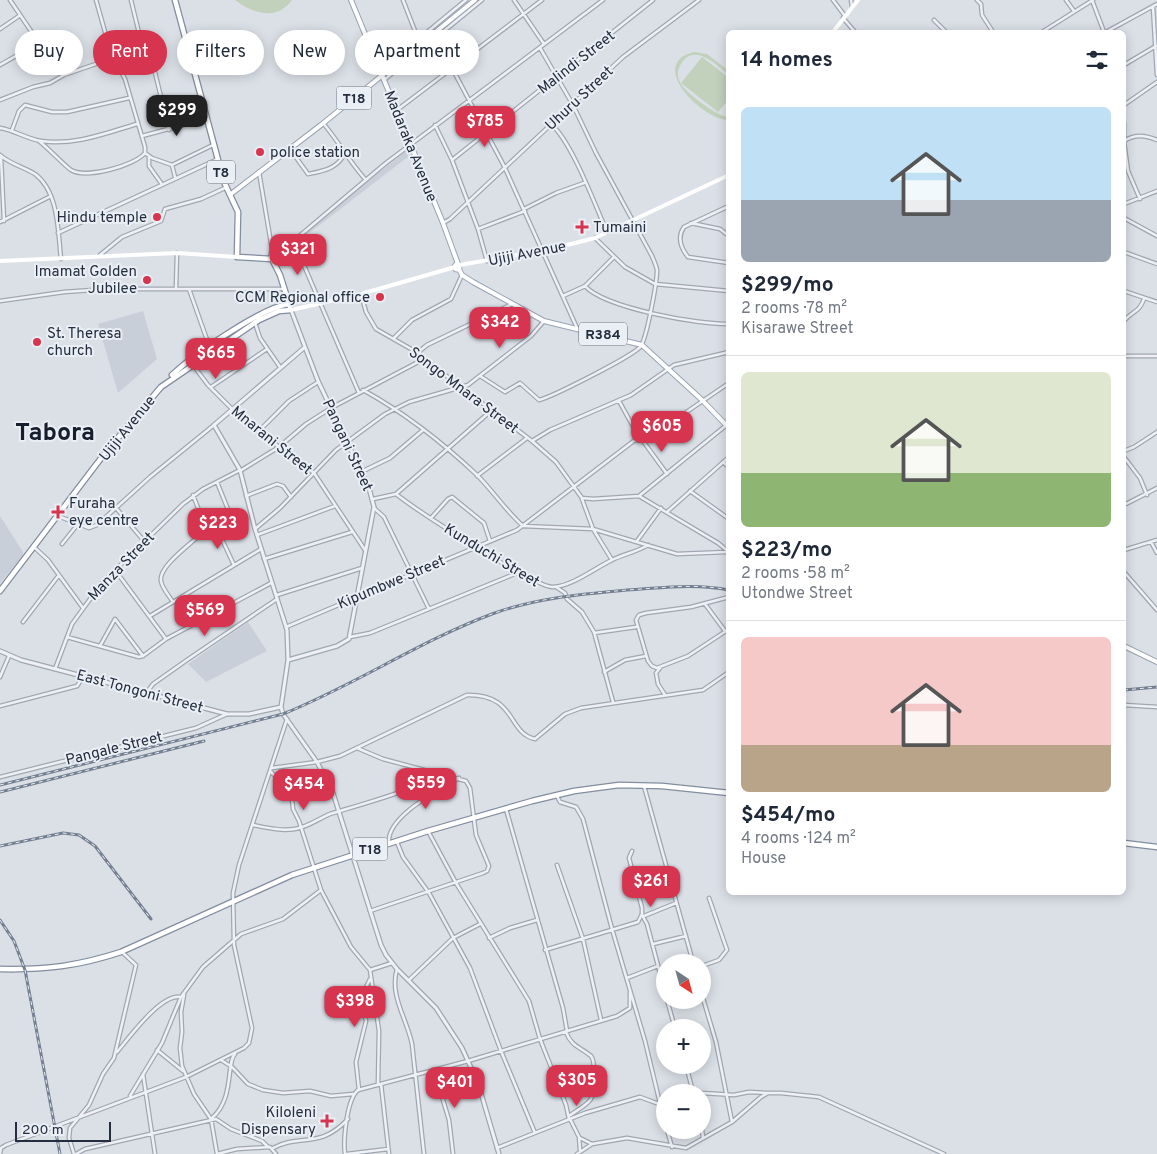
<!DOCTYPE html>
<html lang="en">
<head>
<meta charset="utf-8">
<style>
	:root { --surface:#fff; --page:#f6f6f7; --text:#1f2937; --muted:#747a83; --line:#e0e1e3; --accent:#d7354f }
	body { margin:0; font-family:Overpass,sans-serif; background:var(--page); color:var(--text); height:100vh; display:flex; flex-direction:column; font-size:19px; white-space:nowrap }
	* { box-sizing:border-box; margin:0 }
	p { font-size:16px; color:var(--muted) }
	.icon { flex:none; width:28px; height:28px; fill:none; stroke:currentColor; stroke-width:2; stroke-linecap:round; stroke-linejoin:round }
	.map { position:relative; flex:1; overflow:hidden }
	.sheet { position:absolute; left:726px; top:30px; width:400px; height:865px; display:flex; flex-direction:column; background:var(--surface); border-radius:8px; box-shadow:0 2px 12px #0003 }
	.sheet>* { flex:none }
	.hud { position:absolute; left:15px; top:30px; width:475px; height:45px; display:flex; gap:10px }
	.needle { width:32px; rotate:144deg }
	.buttons { position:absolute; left:656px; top:954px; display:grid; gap:10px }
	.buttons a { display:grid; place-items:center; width:55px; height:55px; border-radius:50%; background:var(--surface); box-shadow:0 2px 12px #0003; font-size:25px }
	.scale { position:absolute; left:15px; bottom:12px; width:96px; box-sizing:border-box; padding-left:5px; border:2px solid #242e3e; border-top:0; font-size:14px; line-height:18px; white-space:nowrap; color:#242e3e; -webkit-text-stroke:4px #eaeff5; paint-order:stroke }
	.price { position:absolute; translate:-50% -42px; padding:0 11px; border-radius:10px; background:var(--accent); color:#fff; font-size:16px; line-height:32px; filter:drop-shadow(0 1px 2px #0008) }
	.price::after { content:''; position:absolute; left:50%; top:30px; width:15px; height:11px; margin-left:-8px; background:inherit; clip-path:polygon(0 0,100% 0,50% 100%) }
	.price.on { background:#222; color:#fff }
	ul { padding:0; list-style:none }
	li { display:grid; align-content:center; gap:10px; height:265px; padding:0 15px }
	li+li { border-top:1px solid var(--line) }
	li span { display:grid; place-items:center; height:155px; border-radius:8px; color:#555 }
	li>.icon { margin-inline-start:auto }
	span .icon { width:90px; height:90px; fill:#fffc; stroke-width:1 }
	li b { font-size:21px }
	h2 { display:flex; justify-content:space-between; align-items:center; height:60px; padding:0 15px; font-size:21px }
	.tag { padding:0 18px; border-radius:22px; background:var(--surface); box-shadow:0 2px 12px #0003; font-size:18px; line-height:45px }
	.tag.on { background:var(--accent); color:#fff }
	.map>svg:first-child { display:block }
	.built { fill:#c9cfd9 }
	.green { fill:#c1d1bc }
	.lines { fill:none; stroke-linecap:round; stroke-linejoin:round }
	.minor-casing { stroke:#a0a7b1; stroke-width:5 }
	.tertiary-casing { stroke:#a0a7b1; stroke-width:5.5 }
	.primary-casing { stroke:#9aa4b3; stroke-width:6 }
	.trunk-casing { stroke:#828d9e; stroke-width:7 }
	.minor { stroke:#eef0f5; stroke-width:2.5 }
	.tertiary { stroke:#eef0f5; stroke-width:3 }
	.secondary { stroke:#fff; stroke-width:4 }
	.primary { stroke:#fff; stroke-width:4 }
	.trunk { stroke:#fff; stroke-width:4.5 }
	.rail-casing { stroke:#747f91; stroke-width:3 }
	.rail { stroke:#eaeff5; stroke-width:1; stroke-dasharray:4; stroke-linecap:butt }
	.poi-dot { fill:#d7354f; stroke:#eaeff5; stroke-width:2 }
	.labels { text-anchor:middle; stroke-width:4; stroke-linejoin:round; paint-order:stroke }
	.shield { fill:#eaeff5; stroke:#5f6875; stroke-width:1 }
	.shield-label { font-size:14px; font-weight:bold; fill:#242e3e }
	.street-label { font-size:15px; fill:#242e3e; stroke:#eaeff5 }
	.poi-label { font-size:15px; fill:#242e3e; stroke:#eaeff5; text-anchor:start }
	.town-label { font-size:25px; font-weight:bold; fill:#171f2e; stroke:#eaeff5 }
</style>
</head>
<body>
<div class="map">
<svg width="1157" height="1154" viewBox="0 0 1157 1154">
	<rect width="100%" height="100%" fill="#dbe0e7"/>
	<path class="built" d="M409,149L413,153L282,254L279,250Z
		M143,311L157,359L118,393L98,324Z
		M0,516L23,552V556L0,583Z
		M248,622L267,651L206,682L188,664Z"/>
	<path class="green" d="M235,0H292C277,21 253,14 235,0Z
		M694,52L707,54L729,71V75C716,65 694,42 681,64C677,70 677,77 680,82C684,92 718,117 729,117V120C704,121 645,64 694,52Z
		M702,57L729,78V99L718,112L681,83Z"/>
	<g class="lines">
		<defs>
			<path id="minor" d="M131,0L140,37L151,56L169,130
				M403,0L415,31L423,43
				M514,0L544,44
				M833,0L845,16
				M851,0L852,7
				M977,0L981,4L982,15L993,32
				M1066,0L1074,11
				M1092,0L1104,32
				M1153,7L1157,75
				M843,18L855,32
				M934,20L946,32
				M0,29L19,16
				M1042,32L1093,0
				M1106,32L1157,4
				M434,40L452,68L504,166L577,328
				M0,65L37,44L35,37L10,0
				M1124,65L1156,46
				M380,71L466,0
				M384,80L482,0
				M0,100L33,87L50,83L64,75L113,58
				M1124,105L1157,82
				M397,110L542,0
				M323,123C339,142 349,161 365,179
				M1124,123V141
				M551,124C572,142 595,205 607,232
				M435,125L452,160L478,229L487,261
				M0,128C14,130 27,139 41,141C74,146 106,133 137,124
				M12,130L19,111L25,105L52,112H67L129,98
				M142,136L206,119
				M39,141C48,148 64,165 71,170C86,179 134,166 145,153V147L125,79L111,53L96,0
				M1124,141C1135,134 1145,135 1157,140
				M1124,142L1128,171L1140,199
				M290,149L308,174C323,171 336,169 344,155
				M145,153L152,158L172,165
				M0,155C10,164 24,167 35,174C59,192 58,232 61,259
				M1,157L4,221
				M149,157V166L161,183
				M452,160L653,0
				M259,172L272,249L270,258
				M175,177L172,165L213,145
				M1124,204L1157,191
				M729,206L684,227C677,237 681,248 688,257L729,263
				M524,209L556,193L584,183
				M1124,218L1157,236
				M0,222L51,196
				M443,223L450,219L623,57L699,0
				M691,223L720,229L729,236
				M478,229L525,211
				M58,233L218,159
				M595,238L625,267L655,284L729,291
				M293,240L359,393
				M1124,252L1157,264
				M100,255L122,237L161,221L165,209L201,199L227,187
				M272,259L386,163L603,0
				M585,286C605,308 699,325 729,324
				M176,288L177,253
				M189,289L211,351
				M1124,291L1157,302
				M361,294L366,312L376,329L411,349L532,441L556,462L582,498L593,499L639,496L718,543L729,552
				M563,296L585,286L613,258
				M0,301L64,292L107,289H285
				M1124,321C1132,311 1139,313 1144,299
				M255,323L260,338L280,367
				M394,338L412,320L451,299L462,275
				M227,342L242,365
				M416,354L427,345L512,304
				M1124,356H1157
				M193,365L208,385L243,420L314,473L365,550
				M480,376L505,392L520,383L539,400C552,397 635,355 641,346C647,336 657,283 657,270C656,265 654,261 652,256L596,153L573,105L540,48
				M211,387L267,349
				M363,390C405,413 442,442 477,475C493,491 506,511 523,526L593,529L677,554L727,552
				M619,401L640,439
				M258,432L289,401L318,382
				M532,441L550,430L631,395L674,365L729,352
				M643,441L667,474
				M1124,451L1134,447L1157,432
				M1124,457L1140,478L1147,495
				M723,462L729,467
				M240,471L279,447L306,424L331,408L422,360
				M361,472L390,458L423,430
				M477,476L527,438
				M217,482L231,517
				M690,491L729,519
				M396,494C415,509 535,588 553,587C573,586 595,568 612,560C624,554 637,552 648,545
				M246,496L277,484L283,486L291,497
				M639,496L729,423
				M373,499L396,494L492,410
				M582,499L593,529L612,560
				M1124,505L1157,488
				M116,508L144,541
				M374,508L384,517L429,609
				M668,511L729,457
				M58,516L89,528L97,525L150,477L214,425
				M431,518L448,499L452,497L484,523L490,541
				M255,529L280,508L336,450L385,414L409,402L468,385L531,336L544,321
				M204,531L219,533L234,565
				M257,535L335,506
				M637,541L661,508
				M1151,542L1157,553
				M62,544L78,524
				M34,547L48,560L83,608
				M1124,550L1157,540
				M264,559L352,532
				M115,570L166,639
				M1124,572L1157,610
				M556,587L565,593L567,599L582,612L594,632L613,702
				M277,595L362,568
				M729,597L691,607L646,613L639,615L636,620L648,661L652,666L657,668L688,656L729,629
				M173,602C169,596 162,588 161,581C158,566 194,542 204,531L205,526L193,495
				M705,604L725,631
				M150,616L261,549
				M23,622L59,575
				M286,627L517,530L635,440L644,441L729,383
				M594,633L636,627
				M67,637L139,657L143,656L166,639L271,583
				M350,637L370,633L517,573
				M100,646L115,619L143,656
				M660,668L656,673L658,684L665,695
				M55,669L72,624L101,584L183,504L203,489L240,470
				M604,672L625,660L646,656
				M0,677L9,656
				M147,692L153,684L187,660L277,599
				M1124,705L1157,707
				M0,706L77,686L83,677
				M357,748L383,759L466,781L470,788L476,835L489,866L487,871L483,873L370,911
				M272,768L317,762L340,756L467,695C517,694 507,733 535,739L565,714L581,708L703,690L729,672
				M271,772L284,785L292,798L293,809L299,821L321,890L351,947L370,970L379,1031L378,1084
				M0,777L196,728L227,714
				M644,786L693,962
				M557,796L560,802L576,807L583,819L612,929L645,1041L665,1124
				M506,809L563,1008L567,1031
				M253,825C268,828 280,831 295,829C308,827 318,819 330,814C348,808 429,787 436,773
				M428,831L456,883L529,1001L540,1039L566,1105L569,1119
				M397,842L403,857L429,893L470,968L501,1051L535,1133
				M389,844C385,817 439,790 459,778
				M557,865L583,939L601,1020
				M642,915L647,924L665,992
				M644,916L676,903
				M489,938L510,928L537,920
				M653,944L686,936
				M545,950L638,922L642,914V908L629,858L632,851
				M702,966L719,960L727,950L709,898
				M397,969C389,995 407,1019 412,1044L424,1154
				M370,970L392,963
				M627,978L658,966
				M409,980L453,938L480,924
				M184,995L181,1012L182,1032L180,1048L182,1066L194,1094L211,1119L217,1154
				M702,995L716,1042L732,1122
				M667,1000L675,1028
				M566,1032C571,1046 580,1047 591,1056C596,1061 594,1093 591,1099C586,1106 576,1111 569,1116
				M157,1050L183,1071
				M117,1052C129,1038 161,993 181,997
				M221,1060L232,1067L248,1084L263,1090L283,1093L310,1091L331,1096L353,1094
				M686,1065L693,1092
				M434,1070L449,1120L453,1154
				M143,1074L155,1154
				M381,1084L389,1154
				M359,1090L356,1062L366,1021L365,1016L356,1011V1008L370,979
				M702,1093L734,1095L749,1092L767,1093
				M130,1096L162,1043L181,997L203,967L241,934L283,919L321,890
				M212,1118C235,1098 226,1062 235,1054
				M570,1119L579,1137L580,1150
				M667,1130L672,1147
				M702,1130L703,1138
				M580,1138L592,1144
				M273,1148C301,1133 319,1150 348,1119
				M497,1148L585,1113L640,1097L659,1104L665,1109
				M0,1154L1,1148L6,1145L186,1077L244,1048L249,1043L252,1028L234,945L233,893L239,865L287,719
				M74,1154L69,1138L70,1128L89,1105L103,1074L114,1058L136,965L122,952
				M76,1154L85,1149L216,1119L231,1129L262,1141L268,1147
				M217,1154L237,1149L270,1147L276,1154
				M345,1154C343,1139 347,1099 358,1090L468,1061L617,1016L630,1008V992
				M347,1154L388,1149
				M577,1154L592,1144L627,1138L686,1148L732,1122L761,1097L768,1093H781L819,1097L944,1154"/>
			<path id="tertiary" d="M305,347L214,425L240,470L255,529L287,630L288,660L281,707L283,714L317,762L333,793L381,945L386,955L397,969L436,1008L462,1048L478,1083L499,1154
				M0,651L21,660L227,714H249L281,707
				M288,660L337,646L349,639L374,507L369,488L318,381L291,310"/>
			<path id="primary" d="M351,0L443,223L458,264
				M231,194L321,125L475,0
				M454.5 267a2.5 2.5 0 1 1 5 0a2.5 2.5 0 1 1-5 0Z
				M459,269L462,275L473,282L544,321L642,345L702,400L729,428
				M1124,646L1157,662"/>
			<path id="trunk" d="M172,375C193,355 262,307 289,304
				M0,591L105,453L161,387L259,320L279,311L291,310L280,275L272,259L237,257L238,212L224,182L175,0
				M1124,843L1157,847
				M0,969C46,970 78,966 121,952L292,875L428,831L532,801L574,791L619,785L662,786L729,793"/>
		</defs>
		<use href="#minor" class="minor-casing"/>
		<use href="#tertiary" class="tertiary-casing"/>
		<use href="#primary" class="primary-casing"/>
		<use href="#trunk" class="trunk-casing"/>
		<use href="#minor" class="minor"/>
		<use href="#tertiary" class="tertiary"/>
		<path class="secondary" d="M833,32L858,0
			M0,261L177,253L237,257
			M460,265L551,249L595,238L729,175
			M291,310L361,294L455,267"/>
		<use href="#primary" class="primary"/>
		<use href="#trunk" class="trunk"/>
		<defs>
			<path id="rail" d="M1124,690L1157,687
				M0,785L283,714C355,685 420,641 492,614C535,598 582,594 627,590C661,588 695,583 729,590
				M0,792L204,741
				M0,846L63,833L79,835L95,846L151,919
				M0,920L14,941L25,970L60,1154"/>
		</defs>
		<use href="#rail" class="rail-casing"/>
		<use href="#rail" class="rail"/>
	</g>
	<g class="poi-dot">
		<circle cx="260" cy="152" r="5"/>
		<circle cx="157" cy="217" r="5"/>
		<path d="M579.5 219.5h5v5h5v5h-5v5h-5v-5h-5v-5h5z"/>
		<circle cx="147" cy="280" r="5"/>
		<circle cx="380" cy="297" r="5"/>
		<circle cx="37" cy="342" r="5"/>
		<path d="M55.5 504.5h5v5h5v5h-5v5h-5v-5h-5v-5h5z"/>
		<path d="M324.5 1113.5h5v5h5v5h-5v5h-5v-5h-5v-5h5z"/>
	</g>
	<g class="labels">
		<g class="shield">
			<rect x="336.5" y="86.5" width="35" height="23" rx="4"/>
			<rect x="207" y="160.5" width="28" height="23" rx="4"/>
			<rect x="579" y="322.5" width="48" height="23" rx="4"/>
			<rect x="352.5" y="837.5" width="35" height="23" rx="4"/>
		</g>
		<g class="shield-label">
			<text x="354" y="103">T18</text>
			<text x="221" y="177">T8</text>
			<text x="603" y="339">R384</text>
			<text x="370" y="854">T18</text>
		</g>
		<g class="street-label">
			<text transform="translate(576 62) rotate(-38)" y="5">Malindi Street</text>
			<text transform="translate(579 98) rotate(-43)" y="5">Uhuru Street</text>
			<text transform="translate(411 146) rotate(68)" y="5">Madaraka Avenue</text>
			<text transform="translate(527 253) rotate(-11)" y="5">Ujiji Avenue</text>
			<text transform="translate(464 390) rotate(37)" y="5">Songo Mnara Street</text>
			<text transform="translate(127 428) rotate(-51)" y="5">Ujiji Avenue</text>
			<text transform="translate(272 440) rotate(39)" y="5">Mnarani Street</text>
			<text transform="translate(348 445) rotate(65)" y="5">Pangani Street</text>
			<text transform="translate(492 555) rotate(31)" y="5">Kunduchi Street</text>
			<text transform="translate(121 566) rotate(-46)" y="5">Manza Street</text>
			<text transform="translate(391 582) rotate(-23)" y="5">Kipumbwe Street</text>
			<text transform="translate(140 691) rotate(15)" y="5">East Tongoni Street</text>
			<text transform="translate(114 748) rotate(-14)" y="5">Pangale Street</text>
		</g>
		<g class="poi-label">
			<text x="270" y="157">police station</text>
			<text x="147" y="222" text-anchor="end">Hindu temple</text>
			<text x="593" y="232">Tumaini</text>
			<text x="137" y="276" text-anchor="end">Imamat Golden<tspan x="137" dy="17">Jubilee</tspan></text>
			<text x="370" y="302" text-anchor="end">CCM Regional office</text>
			<text x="47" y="338">St. Theresa<tspan x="47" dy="17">church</tspan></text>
			<text x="69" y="508">Furaha<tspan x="69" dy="17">eye centre</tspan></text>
			<text x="316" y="1117" text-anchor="end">Kiloleni<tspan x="316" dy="17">Dispensary</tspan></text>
		</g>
		<g class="town-label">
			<text x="55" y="440">Tabora</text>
		</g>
	</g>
</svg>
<div class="buttons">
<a><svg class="needle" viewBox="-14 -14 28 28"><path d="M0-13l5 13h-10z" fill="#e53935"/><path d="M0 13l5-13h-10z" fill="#747a83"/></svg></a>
<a>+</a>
<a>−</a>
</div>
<div class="scale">200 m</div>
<b class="price on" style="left:177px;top:137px">$299</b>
<b class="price" style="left:485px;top:148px">$785</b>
<b class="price" style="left:298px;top:276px">$321</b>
<b class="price" style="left:500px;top:349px">$342</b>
<b class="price" style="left:216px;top:380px">$665</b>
<b class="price" style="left:662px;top:453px">$605</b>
<b class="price" style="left:218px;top:550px">$223</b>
<b class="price" style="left:205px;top:637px">$569</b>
<b class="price" style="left:426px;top:810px">$559</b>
<b class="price" style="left:304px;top:811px">$454</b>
<b class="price" style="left:651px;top:908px">$261</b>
<b class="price" style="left:355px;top:1028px">$398</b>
<b class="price" style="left:577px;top:1107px">$305</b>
<b class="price" style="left:455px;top:1109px">$401</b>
<div class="hud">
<a class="tag">Buy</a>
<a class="tag on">Rent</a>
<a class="tag">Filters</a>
<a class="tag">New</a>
<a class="tag">Apartment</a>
</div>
<section class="sheet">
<h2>14 homes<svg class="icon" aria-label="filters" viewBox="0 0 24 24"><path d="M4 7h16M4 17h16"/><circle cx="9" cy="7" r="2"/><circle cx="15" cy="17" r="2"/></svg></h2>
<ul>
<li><span style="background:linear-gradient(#bfe0f5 60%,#9aa5b1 0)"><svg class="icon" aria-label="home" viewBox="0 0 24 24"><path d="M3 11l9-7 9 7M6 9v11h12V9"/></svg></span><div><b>$299/mo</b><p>2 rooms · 78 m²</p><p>Kisarawe Street</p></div></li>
<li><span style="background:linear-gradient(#dfe7d0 65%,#8fb573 0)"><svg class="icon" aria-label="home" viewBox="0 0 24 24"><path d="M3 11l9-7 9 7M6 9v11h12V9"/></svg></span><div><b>$223/mo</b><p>2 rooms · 58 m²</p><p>Utondwe Street</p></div></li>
<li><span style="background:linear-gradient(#f6c9c9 70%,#b9a48a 0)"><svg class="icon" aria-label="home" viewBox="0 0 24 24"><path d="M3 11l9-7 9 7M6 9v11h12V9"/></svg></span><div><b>$454/mo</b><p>4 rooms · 124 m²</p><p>House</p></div></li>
</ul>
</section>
</div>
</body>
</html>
